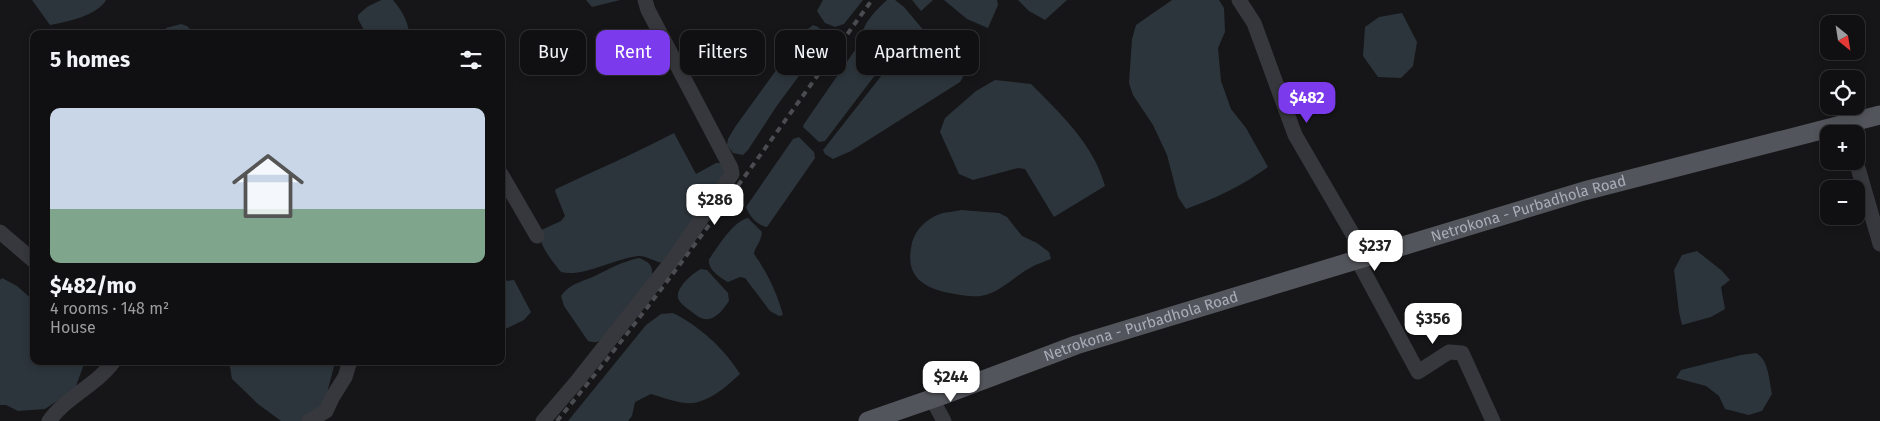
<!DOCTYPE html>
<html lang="en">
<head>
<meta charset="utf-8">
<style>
	:root { --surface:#101012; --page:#1e1e20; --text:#f1f3f6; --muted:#9c9d9f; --line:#303032; --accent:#7c3aed }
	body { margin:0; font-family:"Fira Sans",sans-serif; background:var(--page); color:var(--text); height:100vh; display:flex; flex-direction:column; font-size:19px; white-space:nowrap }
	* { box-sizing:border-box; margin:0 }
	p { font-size:16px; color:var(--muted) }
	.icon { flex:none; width:28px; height:28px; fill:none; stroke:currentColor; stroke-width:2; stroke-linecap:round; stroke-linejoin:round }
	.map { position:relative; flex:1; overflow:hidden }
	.sheet { position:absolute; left:30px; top:30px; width:475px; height:335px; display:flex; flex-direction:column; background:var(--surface); border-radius:10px; box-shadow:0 2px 8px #0003,0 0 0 1px var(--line) }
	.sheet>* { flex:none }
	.hud { position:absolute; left:520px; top:30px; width:475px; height:45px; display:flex; gap:10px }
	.needle { width:32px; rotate:150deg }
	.fabs { position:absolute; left:1820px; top:15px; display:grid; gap:10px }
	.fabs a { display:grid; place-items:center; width:45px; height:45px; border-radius:10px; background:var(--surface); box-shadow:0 2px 8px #0003,0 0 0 1px var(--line); font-size:25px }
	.price { position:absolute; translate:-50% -42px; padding:0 11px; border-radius:10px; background:#fff; color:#222; font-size:16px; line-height:32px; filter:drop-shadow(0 1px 2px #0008) }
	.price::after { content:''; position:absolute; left:50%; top:30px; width:15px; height:11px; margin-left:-8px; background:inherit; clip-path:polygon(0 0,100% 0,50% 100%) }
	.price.current { background:var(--accent); color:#fff }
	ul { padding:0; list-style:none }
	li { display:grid; align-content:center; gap:10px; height:265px; padding:0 20px }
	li+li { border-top:1px solid var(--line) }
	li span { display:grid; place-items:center; height:155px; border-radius:10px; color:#555 }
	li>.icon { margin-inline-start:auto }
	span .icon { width:90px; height:90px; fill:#fffc; stroke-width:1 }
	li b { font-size:21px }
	h2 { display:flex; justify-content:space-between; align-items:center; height:60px; padding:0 20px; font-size:21px }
	.pill { padding:0 18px; border-radius:10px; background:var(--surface); box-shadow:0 2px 8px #0003,0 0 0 1px var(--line); font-size:18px; line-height:45px }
	.pill.current { background:var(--accent); color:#fff }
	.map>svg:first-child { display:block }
	.water { fill:#2c353c }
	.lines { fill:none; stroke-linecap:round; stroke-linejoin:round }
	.minor { stroke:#37383d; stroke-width:15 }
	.major { stroke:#53555c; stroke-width:19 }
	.rail { stroke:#4a4c52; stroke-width:4; stroke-dasharray:6 5; stroke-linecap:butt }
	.labels { text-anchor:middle; stroke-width:4; stroke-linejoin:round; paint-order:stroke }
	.street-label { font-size:15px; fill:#a8adb8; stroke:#111113 }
</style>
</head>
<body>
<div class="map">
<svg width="1880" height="421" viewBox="0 0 1880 421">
	<rect width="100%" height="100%" fill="#161618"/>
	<path class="water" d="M32,0H106C97,16 66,22 50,25Z
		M381,0H393C400,8 409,22 409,34H366L358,19V15L367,7Z
		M586,0H620L592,7Z
		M823,0H863L844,24L835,27L825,23L817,11Z
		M887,0H895L904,7L963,77L960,82L851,151L833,159L825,154L823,150L889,66L892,59L890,52L863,34C862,24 879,7 887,0Z
		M912,0H933L921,11Z
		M944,0H997L998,5L988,28L967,19Z
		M1018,0H1067L1045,20L1029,11Z
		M1172,0H1219L1224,8L1225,32L1218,48L1221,81L1231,109L1246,128L1268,167C1242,186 1216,198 1186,209L1178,197L1167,155L1153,125L1133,95L1129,83L1132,39L1136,25Z
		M1402,13L1417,42L1413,66L1401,78L1378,77L1363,56L1365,27L1379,17Z
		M181,24L187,26L194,34H166V28Z
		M813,25L818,27L825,34L824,42L776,107L748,150L743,155L733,153L727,145L728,139L735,127L803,33Z
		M867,39L888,56L885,62L825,141L819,142L803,127L804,124L862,40Z
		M995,80L1031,84C1060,113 1094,145 1105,186L1054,217L1025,169L1018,168L973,180L959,174L940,132L945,118L976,91Z
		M674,133L696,174L716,163H721L724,165V176L665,263C656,263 648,256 639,256C615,258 582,278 561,272C552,261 539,245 539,231L561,221L565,216L555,191L556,189C596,170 636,153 674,133Z
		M799,137L814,152L815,158L767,227C758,226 749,216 746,207L793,139Z
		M961,210L999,213L1007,217L1022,236L1037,243L1049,252L1051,259C1044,262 1036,264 1030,268C1013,277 1000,293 980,296C970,297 960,295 950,293C924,288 906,277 911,248C913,233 922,223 935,216C942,212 953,212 961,210Z
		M748,218L762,232C761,243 755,246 754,254C767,272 777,293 783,315L779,316L770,311L745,278L740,277L728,282C720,278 707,269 709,259C718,247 733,221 748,218Z
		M1697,251L1721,270L1730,280L1721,287L1725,309L1711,317L1682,325L1679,312L1674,270L1682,255Z
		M639,258C649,262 653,265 652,275C639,292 615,330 599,341C595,343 592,342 588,341L564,306L561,296C570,283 582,282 595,276C611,268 621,262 639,258Z
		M701,269L707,270L728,293L729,301C724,308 718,317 709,319C702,320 697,316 692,312C687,308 680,304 678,298C676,287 693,273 701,269Z
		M501,273L507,281L514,280L531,312L524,320L501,331Z
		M2,278L17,286L34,301V361H85L75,389L45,409L18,411L6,405H0V280Z
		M673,313C699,326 724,348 740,374C726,387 706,405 686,403C674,402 662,397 651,394L635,402L632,416L628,421H568L646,325L661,314Z
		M1756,353C1769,360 1769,381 1772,394L1762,411L1749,415L1725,409L1719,396L1706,386L1676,378L1681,370L1741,355Z
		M229,361H331L334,366L323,409L302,421H281L258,404L232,379Z"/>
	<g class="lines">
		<path class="minor" d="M1239,0L1254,23L1295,135L1366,257
			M1856,161L1880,244
			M501,174L537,236
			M0,232L34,261
			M1357,259L1418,372L1449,352L1462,353L1493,421
			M932,399L944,421
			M49,421C66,397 97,385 114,361
			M309,421L326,411L332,398L345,377L350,361
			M543,421L578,380L675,257L732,174L731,168L648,10L645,0"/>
		<path class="major" id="s1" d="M868,421L943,395L1076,345L1584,191L1880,115"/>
		<path class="rail" d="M557,421C669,286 769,142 872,0"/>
	</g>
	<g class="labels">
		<g class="street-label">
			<text dy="5" stroke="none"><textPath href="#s1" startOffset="694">Netrokona - Purbadhola Road</textPath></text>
			<text dy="5" stroke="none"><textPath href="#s1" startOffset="289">Netrokona - Purbadhola Road</textPath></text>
		</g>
	</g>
</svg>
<div class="fabs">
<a><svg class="needle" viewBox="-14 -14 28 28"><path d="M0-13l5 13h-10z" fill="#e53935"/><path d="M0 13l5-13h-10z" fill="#9c9d9f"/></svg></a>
<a><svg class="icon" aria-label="locate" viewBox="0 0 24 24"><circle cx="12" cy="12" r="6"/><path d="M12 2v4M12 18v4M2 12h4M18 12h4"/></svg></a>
<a>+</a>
<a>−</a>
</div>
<b class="price current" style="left:1307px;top:124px">$482</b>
<b class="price" style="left:715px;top:226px">$286</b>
<b class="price" style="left:1375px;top:272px">$237</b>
<b class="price" style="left:1433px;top:345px">$356</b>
<b class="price" style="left:951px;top:403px">$244</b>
<div class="hud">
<a class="pill">Buy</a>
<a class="pill current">Rent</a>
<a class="pill">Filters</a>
<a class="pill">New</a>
<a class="pill">Apartment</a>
</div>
<section class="sheet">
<h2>5 homes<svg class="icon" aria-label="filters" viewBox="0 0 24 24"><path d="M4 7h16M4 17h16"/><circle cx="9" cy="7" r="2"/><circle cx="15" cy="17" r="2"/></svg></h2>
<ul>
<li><span style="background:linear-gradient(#c9d6e8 65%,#7fa58c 0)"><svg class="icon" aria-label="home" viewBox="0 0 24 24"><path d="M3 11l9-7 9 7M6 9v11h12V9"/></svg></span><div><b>$482/mo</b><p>4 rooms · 148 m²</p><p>House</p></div></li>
</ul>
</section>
</div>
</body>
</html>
